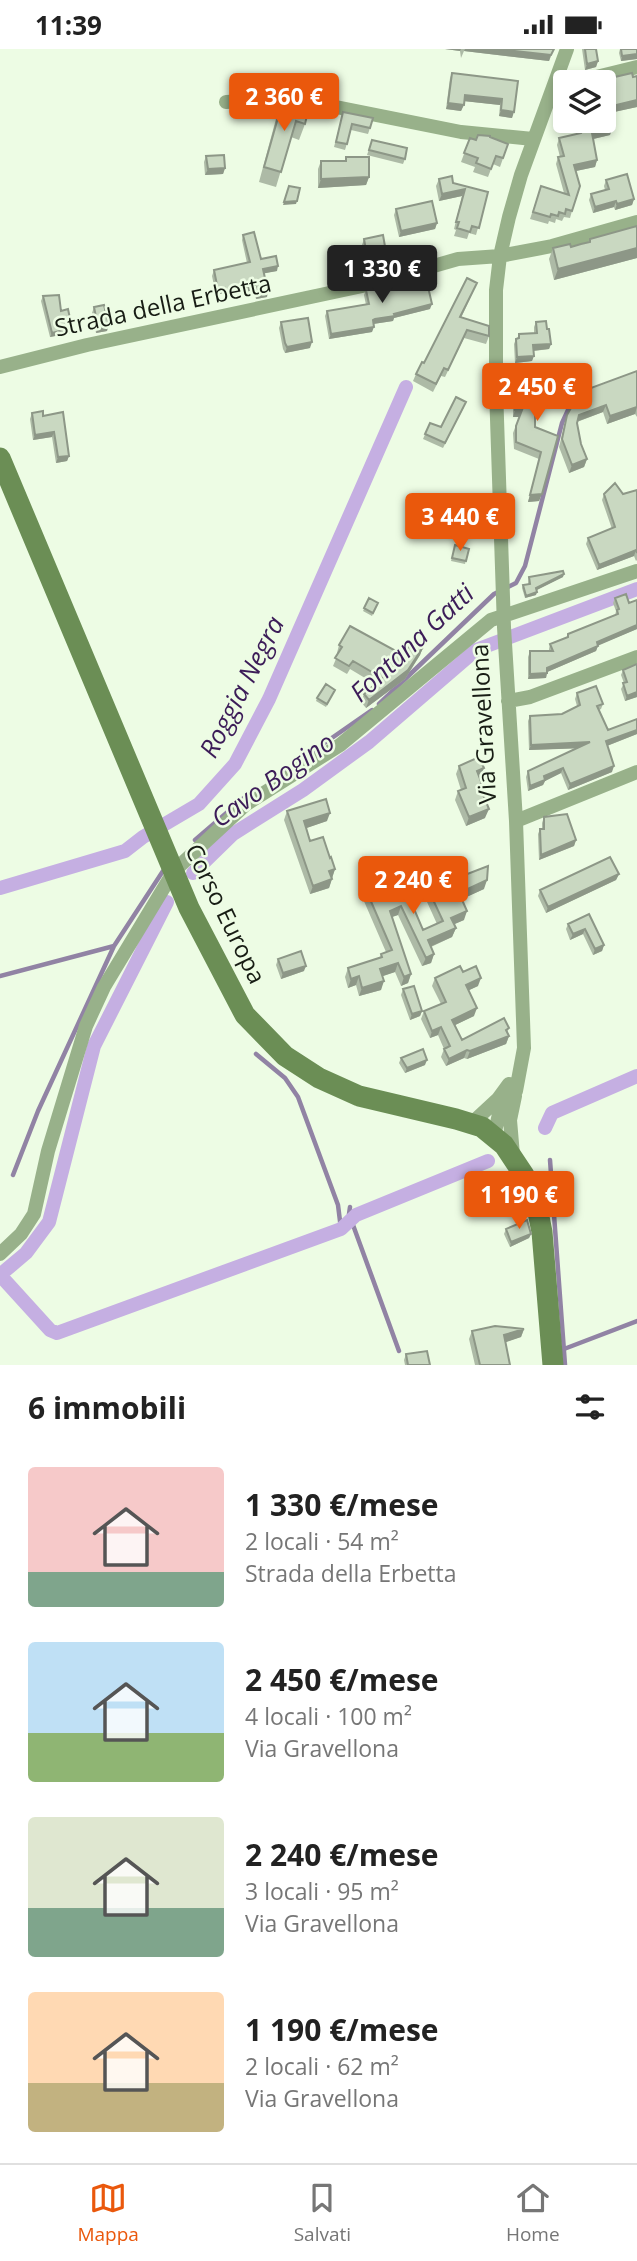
<!DOCTYPE html>
<html lang="it">
<head>
<meta charset="utf-8">
<style>
	:root { --surface:#fff; --page:#f2f2f2; --text:#222; --muted:#767676; --line:#e0e0e0; --accent:#ea580c }
	body { margin:0; font-family:"Open Sans",sans-serif; background:var(--page); color:var(--text); height:100vh; display:flex; flex-direction:column; font-size:26px; white-space:nowrap }
	* { box-sizing:border-box; margin:0 }
	p { font-size:23px; color:var(--muted) }
	.icon { flex:none; width:38px; height:38px; fill:none; stroke:currentColor; stroke-width:2; stroke-linecap:round; stroke-linejoin:round }
	.map { position:relative; height:1316px; overflow:hidden }
	.drawer { display:flex; flex-direction:column; background:var(--surface); flex:1 }
	.drawer>* { flex:none }
	.buttons { position:absolute; left:553px; top:21px; display:grid; gap:14px }
	.buttons a { display:grid; place-items:center; width:63px; height:63px; border-radius:7px; background:var(--surface); box-shadow:0 4px 10px #0003; font-size:35px }
	.price { position:absolute; translate:-50% -60px; padding:0 16px; border-radius:7px; background:var(--accent); color:#fff; font-size:23px; line-height:46px; filter:drop-shadow(0 2px 4px #0008) }
	.price::after { content:''; position:absolute; left:50%; top:42px; width:21px; height:16px; margin-left:-10px; background:inherit; clip-path:polygon(0 0,100% 0,50% 100%) }
	.price.on { background:#222; color:#fff }
	ul { padding:0; list-style:none }
	li { display:flex; align-items:center; gap:21px; height:175px; padding:0 28px }
	li span { display:grid; place-items:center; flex:none; width:196px; height:140px; border-radius:7px; color:#555 }
	li>.icon { margin-inline-start:auto }
	span .icon { width:84px; height:84px; fill:#fffc; stroke-width:1 }
	li b { font-size:30px }
	h2 { display:flex; justify-content:space-between; align-items:center; height:84px; padding:0 28px; font-size:30px }
	.status { display:flex; justify-content:space-between; align-items:center; height:49px; padding:0 35px; background:var(--surface); direction:ltr }
	.status svg { height:19px; fill:currentColor }
	.tabs { display:flex; justify-content:space-around; align-items:center; height:98px; border-top:2px solid var(--line); background:var(--surface); font-size:19px; color:var(--muted) }
	.tabs a { display:grid; justify-items:center; gap:4px }
	.tabs .on { color:var(--accent) }
	.map>svg:first-child { display:block }
	.lines { fill:none; stroke-linecap:round; stroke-linejoin:round }
	.stream { stroke:#9183a4; stroke-width:4.5 }
	.canal { stroke:#c5afe2; stroke-width:14 }
	.street { stroke:#98b18a; stroke-width:14 }
	.secondary { stroke:#6b8e55; stroke-width:21 }
	.wall { fill:#adbaa6 }
	.shaded-wall { fill:#8d9787 }
	.building { fill:#c9d8c1; stroke:#8d9787; stroke-width:2 }
	.labels { text-anchor:middle; stroke-width:5; stroke-linejoin:round; paint-order:stroke }
	.street-label { font-size:24px; fill:#171c14; stroke:#edfce4 }
	.water-label { font-size:26px; font-style:italic; fill:#3c1c58; stroke:#edfce4 }
</style>
</head>
<body>
<div class="status"><b>11:39</b><svg viewBox="0 0 49 12"><path d="M0 12V9h3v3zM5 12V6h3v6zM10 12V3h3v9zM15 12V0h3v12zM26 1h20v11H26zM47 4h2v5h-2z"/></svg></div>
<div class="map">
<svg width="637" height="1316" viewBox="0 0 637 1316">
	<rect width="100%" height="100%" fill="#edfce4"/>
	<g class="lines">
		<path class="stream" d="M379,655L494,545L516,534L525,517L562,374L568,361L579,347
			M273,730L372,661
			M195,791L245,748
			M0,927L114,897
			M256,1005L285,1029L298,1048L338,1156L341,1180
			M550,1111L565,1316
			M13,1126L38,1062L114,897L163,822
			M350,1158L349,1165L399,1302
			M564,1300L637,1272"/>
		<path class="canal" d="M193,824L233,785L303,741L369,693L476,601L637,540
			M0,839L125,802L143,788L199,755L235,715L269,650L406,338
			M167,853L94,997L49,1173L26,1204L0,1226L50,1281L57,1284L341,1180L356,1166L488,1112
			M545,1079L552,1064L637,1027"/>
		<path class="street" d="M576,33L637,18
			M226,53L278,50L316,54L461,83L533,90
			M0,318L87,296L367,236L458,210L500,207L552,197L637,173
			M508,652L530,648L637,608
			M516,772L637,723
			M471,1075L498,1050L509,1035
			M494,1087L499,1065L516,1042L524,999L516,772L504,578L496,340V241L500,207L509,168L521,126L567,0
			M513,1106L510,1071L515,1047
			M0,1205L21,1185L34,1165L48,1102L86,977L104,938L174,822L245,756L340,696L491,571L637,522"/>
		<path class="secondary" d="M0,409L189,859L245,966L285,1007L319,1029L359,1047L456,1070L482,1078L504,1096L524,1126L537,1158L542,1183L553,1316"/>
	</g>
	<path class="wall" d="M445,0H554L549,12L464,2L461,9L460,2Z
		M582,0H596L598,12L596,18L585,21Z
		M620,0H637V10L621,12L619,4Z
		M452,24L518,32L512,69L499,67L500,56L464,52L461,62L446,60L450,29Z
		M637,27V58L609,64L610,86L593,90L597,111L595,118L576,122L572,162L570,169L564,168L562,172L556,170L555,174L549,172L548,175L530,170L541,137L564,144L556,115L558,108H560L557,96L559,89L577,85L574,72H604L633,28Z
		M283,51L305,75L299,91L291,88L276,138L259,133L277,66Z
		M343,63L370,79L368,85L351,81L345,101L334,98Z
		M490,88L508,95L500,118L493,115L488,128L473,123L475,118L461,113L470,89L476,91Z
		M372,91L405,110L403,115L367,106Z
		M206,107L225,119L223,125L205,126L204,113Z
		M346,108L369,128L366,136L318,139V120L321,112H345Z
		M439,130L488,143L476,186L469,184L467,190L454,187L456,181L454,180L462,147L439,152L436,137Z
		M606,131L634,150L632,156L615,161L614,158L593,164L589,151L591,145L605,141L604,137Z
		M396,160L437,174L435,180L399,188L394,166Z
		M637,177V209L554,231L549,210L553,199L571,198L588,193L590,190Z
		M243,186L261,210L277,222L264,224L267,248L256,250L254,241L224,248L223,244L216,246L212,227L214,221L247,214L242,191Z
		M364,190L384,209L365,212L362,196Z
		M366,241L430,260L394,269L393,272L373,275L372,283L329,290L325,267L327,262L366,256L364,246Z
		M474,241L461,269L489,287L486,295L464,289L445,328L441,327L433,343L413,332L416,325Z
		M43,247L61,262L72,279L71,284L50,288L41,252Z
		M94,258L107,282L96,284L92,264Z
		M281,273L310,299L285,304L283,300L279,279Z
		M536,273L547,280L551,295L549,300L534,302L532,312L515,314L514,295L516,290H517L519,285L534,284V278Z
		M637,322V368L635,365L607,375L603,363L577,373L581,395L587,410L584,418L569,424L559,398L567,366Z
		M558,328L571,334L568,340L541,352V361L539,367L535,368V378L558,387L539,452L528,453L539,410L514,400L513,384L519,368H513V346L515,340H521L523,334Z
		M464,358L443,399L423,390L430,374L441,378Z
		M32,364L43,367L69,407L67,412L56,414L52,388L33,391L30,370Z
		M637,441V511L636,512L634,507L597,521L586,495L588,489L612,480L602,451L604,445H623Z
		M455,496L469,500L465,515L451,512Z
		M529,528H563L536,541V546L525,549L522,539L523,536L528,535Z
		M369,549L378,554L372,567L363,562Z
		M615,549L629,554L637,551V580L598,596L596,602L547,623L546,629L528,630V608L530,602H549V600L550,595L566,589L568,585L615,567L616,562L613,554Z
		M339,596L403,606L423,598L420,606L405,630L366,659L361,653L364,645L375,635L350,620L347,625L333,617L338,605L337,604Z
		M623,621L637,648L625,652L621,640L624,634L621,626Z
		M335,641L326,658L316,652L317,649Z
		M577,644L603,655L601,660L599,661L608,681L637,670V685L607,697L612,723L568,741L561,724L545,732L543,736L528,742L526,728L528,722L577,699L529,701L528,672L530,667L562,665L577,657L575,650Z
		M459,717L484,719L479,728L480,740L485,769L466,777L455,751L458,742L461,741L456,725Z
		M287,762L327,772L306,779L310,792L330,809L335,820L329,839L310,845L284,771Z
		M544,768L576,791L574,797L539,811L538,785L540,780H542V774Z
		M397,820L423,881L437,875L418,833L421,825L435,828L457,829L484,840L461,850L464,871L454,875L456,879L452,888L431,898L434,905L431,914L422,917L398,866L392,868L411,925L408,934L401,937L395,923L383,927L381,941L359,947L356,936L348,939L345,928L348,919L380,909L381,905L386,903L360,843L363,834Z
		M619,825L616,831L546,864L538,847L540,841Z
		M589,865L604,896L602,902L593,906L583,885L570,891L566,880L568,875Z
		M278,910L304,922L281,930L276,916Z
		M463,923L478,937L469,941L474,967L455,976L462,991L509,979L507,984L509,987L506,995L467,1010L464,1009L446,1017L441,1008L444,1000L438,986L430,989L421,970L424,962L441,955L432,937L435,929Z
		M403,940L422,962L420,967L410,971L401,946Z
		M401,1009L425,1016L405,1024L399,1014Z
		M506,1180L531,1185L529,1189L510,1198L504,1185Z
		M524,1280L521,1288L505,1293L510,1316H475L469,1290L472,1282Z
		M406,1305L430,1316H405L404,1311Z"/>
	<path class="shaded-wall" d="M445,0H461L460,2Z
		M465,0H498L551,6L549,12L464,2Z
		M637,5V10L621,12L622,7Z
		M598,12L596,18L585,21L587,15Z
		M465,46L502,50L500,56L463,52Z
		M637,51V58L605,65L608,58Z
		M448,54L464,56L461,62L446,60Z
		M501,61L514,63L512,69L499,67Z
		M613,79L610,86L589,91L592,84Z
		M597,111L595,118L571,123L574,116Z
		M225,119L223,125L205,126L208,120Z
		M369,128L366,136L318,139L321,130Z
		M465,140L462,147L439,152L442,145Z
		M634,150L632,156L615,161L617,155Z
		M297,152L296,155L283,156L284,153Z
		M616,152L614,158L593,164L595,158Z
		M437,174L435,180L399,188L401,182Z
		M637,199V209L554,231L558,220Z
		M386,203L384,209L365,212L367,207Z
		M278,217L277,222L261,225L263,220Z
		M255,235L254,241L224,248L226,242Z
		M225,239L223,244L216,246L218,241Z
		M268,243L267,248L256,250L258,245Z
		M432,255L430,260L394,269L393,272L373,275V271L375,270Z
		M109,276L107,282L96,284L98,278Z
		M374,278L372,283L329,290L331,285Z
		M72,279L71,284L50,288L52,284Z
		M312,293L310,299L285,304L287,298Z
		M551,295L549,300L531,302L533,296Z
		M534,307L532,312L515,314L517,308Z
		M571,334L568,340L538,353L541,347Z
		M606,356L603,363L576,373L579,366Z
		M637,358L635,365L607,375L610,367Z
		M515,361H522L519,368H513Z
		M535,361H541L539,367L532,368Z
		M54,383L52,388L33,391L35,386Z
		M69,407L67,412L56,414L58,408Z
		M587,410L584,418L569,424L572,416Z
		M542,445L539,452L528,453L530,446Z
		M636,501L634,507L597,521L599,516Z
		M564,525L563,528L535,542L536,539Z
		M537,543L536,546L525,549L526,547Z
		M637,576V580L595,598L597,593Z
		M598,597L596,602L545,624L547,619Z
		M423,598L420,606L405,630L366,659L369,651Z
		M547,624L546,629L528,630L530,625Z
		M637,643V648L625,652L627,647Z
		M637,681V685L604,698L606,692Z
		M590,693L588,699L529,701L531,696Z
		M614,717L612,723L568,741L570,735Z
		M484,719L480,728L474,730L477,722Z
		M563,719L561,724L545,732L543,736L528,742L530,737L544,727Z
		M489,760L485,769L466,777L469,768Z
		M330,764L327,772L301,781L304,772Z
		M576,791L574,797L539,811L541,806Z
		M335,820L332,829L326,831L329,822Z
		M619,825L616,831L546,864L548,858Z
		M332,830L329,839L310,845L313,837Z
		M487,831L484,840L456,853L459,844Z
		M401,857L398,866L386,870L390,862Z
		M467,862L464,871L448,878L451,869Z
		M456,879L452,888L425,900L428,891Z
		M585,880L583,885L570,891L573,885Z
		M604,896L602,902L593,906L595,900Z
		M434,905L431,914L422,917L426,909Z
		M398,914L395,923L377,929L380,920Z
		M306,917L304,922L281,930L283,924Z
		M411,925L408,934L401,937L404,928Z
		M359,927L356,936L348,939L351,930Z
		M481,929L478,937L463,944L466,936Z
		M384,932L381,941L359,947L362,939Z
		M477,959L474,967L449,979L452,971Z
		M422,962L420,967L410,971L412,965Z
		M441,978L438,986L430,989L432,982Z
		M509,987L506,995L467,1010L470,1002Z
		M467,1001L464,1009L446,1017L449,1010Z
		M427,1011L425,1016L405,1024L407,1019Z
		M531,1185L529,1189L510,1198L511,1193Z
		M524,1280L521,1288L501,1295L504,1286Z"/>
	<path class="building" d="M498,0H554L551,6Z
		M585,0H596L598,12L587,15Z
		M621,0H637V5L622,7Z
		M452,24L518,32L514,63L501,61L502,50L465,46L464,56L448,54Z
		M632,24L633,28L637,27V51L608,58L613,79L592,84L597,111L574,116L580,137L572,162L566,160L565,165L559,163L558,167L551,165L550,168L533,163L541,137L569,146L558,108L564,107L559,89L581,84L578,72H604V33H593Z
		M283,51L309,58L305,75L296,72L281,123L264,118Z
		M343,63L373,69L370,79L352,75L347,95L336,93Z
		M478,86L490,87V88L508,95L503,109L496,107L491,120L476,114L478,109L464,104L470,89L476,91Z
		M372,91L407,99L405,110L369,101Z
		M224,106L225,119L208,120L206,107Z
		M346,108H369V128L321,130V112H346Z
		M627,125L634,150L617,155L616,152L595,158L591,145L609,140L606,131Z
		M452,127L453,134L488,143L479,179L472,177L470,183L457,179L459,173H456L465,140L442,145L439,130Z
		M289,137L300,139L297,152L284,153Z
		M432,152L437,174L401,182L396,160Z
		M637,177V199L558,220L553,199L570,195L571,198L581,195L590,193V190Z
		M254,183L261,210L276,207L278,217L263,220L268,243L258,245L255,235L226,242L225,239L218,241L214,221L250,213L243,186Z
		M383,186L386,203L367,207L364,190Z
		M425,225L432,255L394,265L395,267L375,270L373,271L374,278L331,285L327,262L369,255L366,241Z
		M467,229L477,234L460,268L489,277V287L467,281L448,321L444,319L436,335L416,325L422,313L424,314Z
		M59,246L61,262L68,260L72,279L52,284L43,247Z
		M104,256L109,276L98,278L94,258Z
		M308,269L312,293L287,298L285,294L281,273Z
		M546,272L547,280H549L551,295L533,296L534,307L517,308L516,290L519,289V285L537,284L536,273Z
		M555,322L558,328L568,323L571,334L541,347V361H535V378L558,387L542,445L530,446L541,403L516,393V377L522,361H515V340H525L523,334Z
		M637,322V358L610,367L606,356L579,366L577,374L581,395L587,410L572,416L562,390L567,366L580,343Z
		M456,348L466,353L445,394L425,385L430,374L441,378Z
		M43,362V367L63,363L69,407L58,408L54,383L35,386L32,364Z
		M615,434L623,445L637,441V504L636,501L599,516L588,489L615,478L604,445Z
		M455,496L469,500L466,512L452,509Z
		M563,522L564,525L536,539L537,543L526,547L523,536L530,535L529,528Z
		M626,545L629,554L637,551V576L597,593L598,597L547,619V624L530,625V602H553L550,595L568,588V585L618,565L617,561L619,560L615,549Z
		M369,549L378,554L373,564L364,559Z
		M350,577L403,606L413,593L423,598L408,621L369,651L364,645L382,629L353,612L349,617L335,609L342,598L339,596Z
		M637,615V643L627,647L623,634L627,633L623,621Z
		M326,635L335,641L327,655L317,649Z
		M596,637L603,655L597,657L608,681L637,670V681L606,692L614,717L570,735L563,719L544,727L545,731L530,737L528,722L590,693L531,696L530,667L562,665L580,656L577,644Z
		M479,708L484,719L477,722L482,735L479,736L489,760L469,768L458,742L466,739L459,717Z
		M326,750L330,764L304,772L310,792L323,788L330,809L331,808L335,820L329,822L332,830L313,837L287,762Z
		M567,765L576,791L541,806L540,780H544V768Z
		M610,808L619,825L548,858L540,841Z
		M488,817L487,831L459,844L467,862L451,869L456,879L428,891L434,905L426,909L401,857L390,862L411,925L404,928L398,914L380,920L384,932L362,939L359,927L351,930L348,919L382,908L381,905L392,901L363,834L397,820L423,881L443,872L421,825L432,820L435,828L453,820L457,829Z
		M589,865L604,896L595,900L585,880L573,885L568,875Z
		M301,902L306,917L283,924L278,910Z
		M460,917L463,923L476,917L481,929L466,936L477,959L452,971L462,991L504,969L509,979L506,981L509,987L470,1002L467,1001L449,1010L444,1000L450,997L441,978L432,982L424,962L446,953L435,929Z
		M414,937L422,962L412,965L403,940Z
		M423,1000L427,1011L407,1019L401,1009Z
		M527,1171L531,1185L511,1193L506,1180Z
		M495,1277L524,1280L504,1286L510,1316H480L472,1282Z
		M427,1302L430,1316H408L406,1305Z"/>
	<g class="labels">
		<g class="street-label">
			<text transform="translate(163 257) rotate(-12)" y="8">Strada della Erbetta</text>
			<text transform="translate(484 675) rotate(-93)" y="8">Via Gravellona</text>
			<text transform="translate(225 865) rotate(64)" y="8">Corso Europa</text>
		</g>
		<g class="water-label">
			<text transform="translate(412 594) rotate(-43)" y="9">Fontana Gatti</text>
			<text transform="translate(242 638) rotate(-63)" y="9">Roggia Negra</text>
			<text transform="translate(273 731) rotate(-35)" y="9">Cavo Bogino</text>
		</g>
	</g>
</svg>
<div class="buttons">
<a><svg class="icon" aria-label="layers" viewBox="0 0 24 24"><path d="M12 4l9 5-9 5-9-5zM3 14l9 5 9-5"/></svg></a>
</div>
<b class="price" style="left:284px;top:84px">2 360 €</b>
<b class="price on" style="left:382px;top:256px">1 330 €</b>
<b class="price" style="left:537px;top:374px">2 450 €</b>
<b class="price" style="left:460px;top:504px">3 440 €</b>
<b class="price" style="left:413px;top:867px">2 240 €</b>
<b class="price" style="left:519px;top:1182px">1 190 €</b>
</div>
<section class="drawer">
<h2>6 immobili<svg class="icon" aria-label="filters" viewBox="0 0 24 24"><path d="M4 7h16M4 17h16"/><circle cx="9" cy="7" r="2"/><circle cx="15" cy="17" r="2"/></svg></h2>
<ul>
<li><span style="background:linear-gradient(#f6c9c9 75%,#7fa58c 0)"><svg class="icon" aria-label="home" viewBox="0 0 24 24"><path d="M3 11l9-7 9 7M6 9v11h12V9"/></svg></span><div><b>1 330 €/mese</b><p>2 locali · 54 m²</p><p>Strada della Erbetta</p></div></li>
<li><span style="background:linear-gradient(#bfe0f5 65%,#8fb573 0)"><svg class="icon" aria-label="home" viewBox="0 0 24 24"><path d="M3 11l9-7 9 7M6 9v11h12V9"/></svg></span><div><b>2 450 €/mese</b><p>4 locali · 100 m²</p><p>Via Gravellona</p></div></li>
<li><span style="background:linear-gradient(#dfe7d0 65%,#7fa58c 0)"><svg class="icon" aria-label="home" viewBox="0 0 24 24"><path d="M3 11l9-7 9 7M6 9v11h12V9"/></svg></span><div><b>2 240 €/mese</b><p>3 locali · 95 m²</p><p>Via Gravellona</p></div></li>
<li><span style="background:linear-gradient(#ffd9b3 65%,#c2b280 0)"><svg class="icon" aria-label="home" viewBox="0 0 24 24"><path d="M3 11l9-7 9 7M6 9v11h12V9"/></svg></span><div><b>1 190 €/mese</b><p>2 locali · 62 m²</p><p>Via Gravellona</p></div></li>
</ul>
</section>
<nav class="tabs">
<a class="on"><svg class="icon" aria-label="map" viewBox="0 0 24 24"><path d="M3 6l6-2 6 2 6-2v14l-6 2-6-2-6 2zM9 4v14M15 6v14"/></svg>Mappa</a>
<a><svg class="icon" aria-label="saved" viewBox="0 0 24 24"><path d="M7 4h10v16l-5-4-5 4z"/></svg>Salvati</a>
<a><svg class="icon" aria-label="home" viewBox="0 0 24 24"><path d="M3 11l9-7 9 7M6 9v11h12V9"/></svg>Home</a>
</nav>
</body>
</html>
